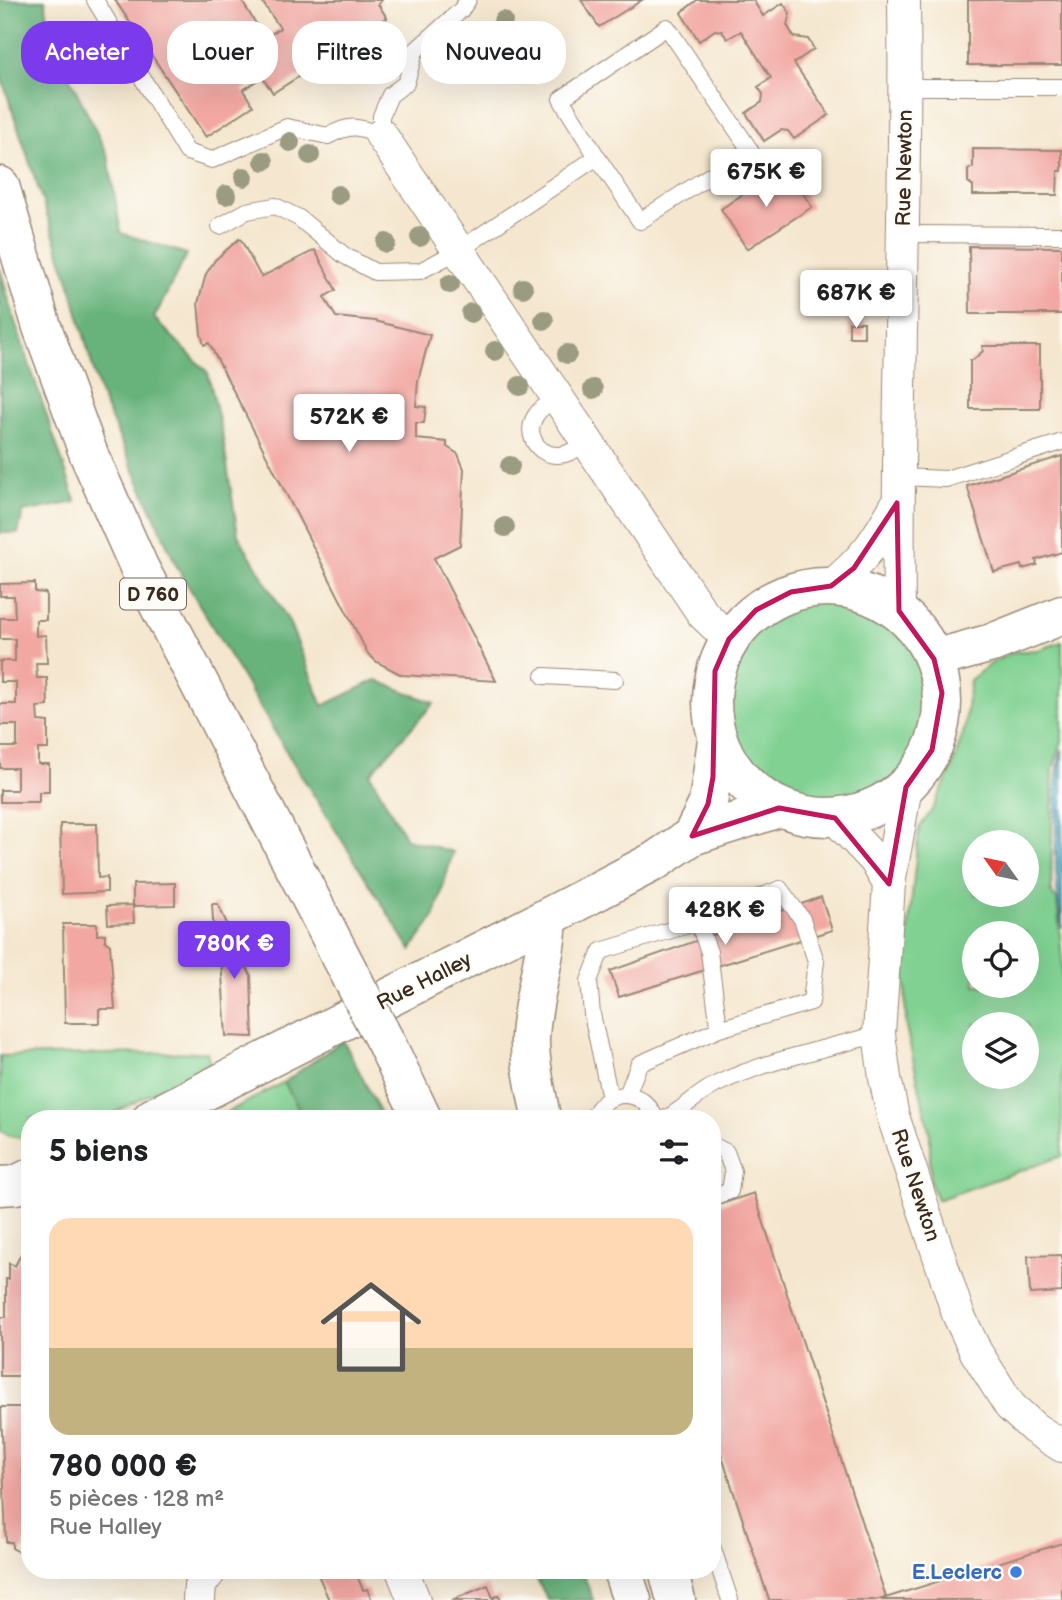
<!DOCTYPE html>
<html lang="fr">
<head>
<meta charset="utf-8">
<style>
	:root { --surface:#fff; --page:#f6f6f6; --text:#202124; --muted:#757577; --line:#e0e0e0; --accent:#7c3aed }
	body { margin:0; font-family:"Balsamiq Sans",sans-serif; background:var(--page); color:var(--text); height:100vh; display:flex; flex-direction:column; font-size:26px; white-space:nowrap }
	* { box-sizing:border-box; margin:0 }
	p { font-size:23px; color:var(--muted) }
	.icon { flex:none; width:38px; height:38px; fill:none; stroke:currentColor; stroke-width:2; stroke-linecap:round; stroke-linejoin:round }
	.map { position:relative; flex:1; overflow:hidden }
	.sheet { position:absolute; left:21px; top:1110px; width:700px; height:469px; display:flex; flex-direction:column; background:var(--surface); border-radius:28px; box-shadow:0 7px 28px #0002 }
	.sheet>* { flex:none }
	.hud { position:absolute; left:21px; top:21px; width:700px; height:63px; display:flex; gap:14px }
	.needle { width:46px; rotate:303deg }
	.tools { position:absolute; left:962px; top:830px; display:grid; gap:14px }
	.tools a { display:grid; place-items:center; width:77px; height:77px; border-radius:50%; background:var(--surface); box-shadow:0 7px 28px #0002; font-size:35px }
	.price { position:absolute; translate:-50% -60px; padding:0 16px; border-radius:7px; background:#fff; color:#222; font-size:23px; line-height:46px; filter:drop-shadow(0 2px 4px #0008) }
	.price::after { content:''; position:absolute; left:50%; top:42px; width:21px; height:16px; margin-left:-10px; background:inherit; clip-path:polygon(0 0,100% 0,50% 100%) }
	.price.on { background:var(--accent); color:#fff }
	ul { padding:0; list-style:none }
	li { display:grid; align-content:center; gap:14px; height:371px; padding:0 28px }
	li+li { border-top:2px solid var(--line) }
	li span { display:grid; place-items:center; height:217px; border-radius:21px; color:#555 }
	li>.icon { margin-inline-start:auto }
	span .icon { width:126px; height:126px; fill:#fffc; stroke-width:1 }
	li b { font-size:30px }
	h2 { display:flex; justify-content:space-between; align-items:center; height:84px; padding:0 28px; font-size:30px }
	.pill { padding:0 24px; border-radius:28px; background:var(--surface); box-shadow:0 7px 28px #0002; font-size:24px; line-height:63px }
	.pill.on { background:var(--accent); color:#fff }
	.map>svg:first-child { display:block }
	.green { fill:#80d192; stroke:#5e7e58; stroke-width:2; fill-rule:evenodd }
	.forest { fill:#68b37c; stroke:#526e4d; stroke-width:2 }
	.water { fill:#5ab7d8; stroke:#4a707b; stroke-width:2 }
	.building { fill:#f2a7a2 }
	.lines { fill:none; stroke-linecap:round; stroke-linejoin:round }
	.lane-casing { stroke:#988876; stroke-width:18 }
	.street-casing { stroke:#988876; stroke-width:34 }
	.secondary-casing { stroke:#988876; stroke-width:41 }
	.primary-casing { stroke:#988876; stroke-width:41 }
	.lane { stroke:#fff; stroke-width:16 }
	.street { stroke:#fff; stroke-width:32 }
	.secondary { stroke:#fff; stroke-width:38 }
	.primary { stroke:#fff; stroke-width:38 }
	.primary-bridge-casing { stroke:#988876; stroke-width:41; stroke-linecap:butt }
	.primary-bridge { stroke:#fff; stroke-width:38 }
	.tree { fill:#9a9b81 }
	.marked { fill:none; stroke:#c2185b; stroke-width:5; stroke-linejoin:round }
	.shop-dot { fill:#3f7fe0; stroke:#fdfcf7; stroke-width:2.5 }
	.labels { text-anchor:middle; stroke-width:5; stroke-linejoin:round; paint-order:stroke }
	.shield { fill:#fdfcf7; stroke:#75695f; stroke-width:2 }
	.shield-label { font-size:19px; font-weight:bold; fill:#3b2a1e }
	.street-label { font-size:21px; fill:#3b2a1e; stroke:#fdfcf7 }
	.shop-label { font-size:21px; font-weight:bold; fill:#366cbe; stroke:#fdfcf7; text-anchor:end }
</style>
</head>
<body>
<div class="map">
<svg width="1062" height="1600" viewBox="0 0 1062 1600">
	<rect width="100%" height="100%" fill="#fdfcf7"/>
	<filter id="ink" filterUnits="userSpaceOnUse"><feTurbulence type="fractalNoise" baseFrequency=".0143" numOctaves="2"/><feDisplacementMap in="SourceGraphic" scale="14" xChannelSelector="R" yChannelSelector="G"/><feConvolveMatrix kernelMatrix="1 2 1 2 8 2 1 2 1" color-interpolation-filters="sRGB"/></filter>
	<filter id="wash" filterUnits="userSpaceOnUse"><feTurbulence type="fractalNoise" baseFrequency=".00686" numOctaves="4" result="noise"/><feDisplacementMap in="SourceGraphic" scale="28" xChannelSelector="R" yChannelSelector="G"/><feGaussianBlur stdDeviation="1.57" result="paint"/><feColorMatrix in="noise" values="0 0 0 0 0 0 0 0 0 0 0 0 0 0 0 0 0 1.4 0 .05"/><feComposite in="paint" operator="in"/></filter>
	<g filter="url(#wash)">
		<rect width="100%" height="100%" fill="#f5e7cf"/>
		<path class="green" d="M724 700a102 102 0 1 1 204 0a102 102 0 1 1-204 0Z
			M1062,642V741L1053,769L1051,892L1057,900L1062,960V1156L937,1200L930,1181V1135L906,1027L905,963L919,828L932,810L952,769L965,726L970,680L993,662L1013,652L1038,650ZM975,842H1027V894H975ZM975,933H1027V985H975ZM975,1024H1027V1076H975Z
			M207,1052L210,1063L104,1118H30V1139L9,1136L0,1130V1056Z
			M284,1082L304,1118H217Z"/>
		<path class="forest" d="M0,0H45L52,41L108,156L121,233L187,254L154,318L208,373L222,433L238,535L289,622L323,706L376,680L434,703L370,774L406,839L453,852L435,915L411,950L289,756L177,567L100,394L70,284L0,73Z
			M0,268L13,316L76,502L23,512L18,533H0Z
			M343,1040L383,1118H304L284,1082Z
			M532,1570H582L593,1600H548Z"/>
		<path class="water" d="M1062,749V929C1056,894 1056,860 1056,825C1056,799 1055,773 1062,749Z"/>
		<g id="blocks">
			<path class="building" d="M115,0H241L265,38L280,28L261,0H382L378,4L387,18L371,28L366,36L356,38L335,52L331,46L320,54L325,60L273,93L262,77L243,90L253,106L206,137Z
				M581,0H642L599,27Z
				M697,0H753L763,16L783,3L790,13L787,25L794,37L808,39L814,49L794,63L829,115L794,139L788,131L781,130L764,141L746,113L762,102L763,94L758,87L771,78L741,31L727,39L722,31L715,30L699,41L681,13Z
				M968,0H1062V65H968Z
				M973,149L1062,150V171H1058L1057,195H973V186L968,182V170L973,167Z
				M787,169L812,207L747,249L721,209L764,180L773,193L777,191L770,180Z
				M239,239L241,240L261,277L315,250L336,290L324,297L336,317L375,321L430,335L418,381L416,406L426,407L424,423H416V439L447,442V447L458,454L464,469L460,545L434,558L496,681L402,675L377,662L368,654L209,343L204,345L201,334L198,303L206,274L215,260Z
				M969,246L1062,247V314H970Z
				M849,322H864V337H849Z
				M982,346H1040V409H970V360H973L983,351Z
				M1062,456V552L1036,560L1037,565L1022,569L1021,565L994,572L967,486Z
				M35,583V592L46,593V620H36V636L46,635L47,663H36L37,678H47L48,706L37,707L38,721L48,722V749H38V764H49V792H39V802H0V790H17V768H0V747H17V725H0V704H16V682H0V661H15V639H0V618H15L14,596H0V584Z
				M60,824H97L98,878L107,877V892L62,894Z
				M175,883V905L133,906V884Z
				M821,897L832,930L619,997L610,971Z
				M212,904H218L251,976L253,1037L226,1036L220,943L219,936H214Z
				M133,905L134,923L108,924L107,906Z
				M63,924H97V935L105,934V941L110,945L115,1009H99V1023H65Z
				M754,1193L886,1597L875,1600H769L712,1426V1207Z
				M30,1248V1376H0V1317H6V1279H9V1263L15,1266L22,1252Z
				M1062,1255V1292L1030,1294L1028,1256Z
				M1,1407H22L23,1474H29L30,1542H25L24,1549L19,1552L12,1548V1542H6Z
				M1062,1543V1600H882V1599Z
				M316,1570H359L361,1575L357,1576L363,1590L367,1589L372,1600H329Z
				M488,1585L493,1598L499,1595L501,1600H452Z"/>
		</g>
	</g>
	<g filter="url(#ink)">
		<use href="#blocks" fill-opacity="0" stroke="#988876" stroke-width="2"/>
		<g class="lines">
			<defs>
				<path id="lane" d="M95,0L187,152L212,160L287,127L328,136C351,124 357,126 381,135V116L390,95L406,83L415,51L461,10L468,0
					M905,87H1062
					M220,226L247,211L275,206L299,218L345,256L375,272L420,271L458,251L597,157L640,221L750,150L667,27L561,99L597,157
					M903,234L1062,235
					M557,398C550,403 541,407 536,415C524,432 536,454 556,455C568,456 577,448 586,442
					M900,477L946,479L1062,442
					M544,676L615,680
					M698,922L780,889L802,919L816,961L811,1002L719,1029
					M610,1098L592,1014L589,981L601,951L698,922L709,952L719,1029L639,1064L627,1095
					M593,1118C605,1088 643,1087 655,1118
					M667,1118C684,1108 699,1093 717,1084C765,1061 827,1048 879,1034
					M712,1145L726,1152L733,1171L730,1191L712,1197
					M712,1546L730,1600"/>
				<path id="street" d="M381,135L703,614L729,639
					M831,586C864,560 876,541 897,504
					M899,611C896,407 907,204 904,0
					M906,787L889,884L879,1034L885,1078L893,1116L958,1314L976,1352L1010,1406L1034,1428L1062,1446
					M835,818L875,860L889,884
					M402,1570L414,1600
					M199,1600L200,1585L211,1570"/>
				<path id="secondary" d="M712 702a115 115 0 1 1 230 0a115 115 0 1 1-230 0Z
					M934,659L992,643L1062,615
					M692,836L708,804L717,740
					M152,1118L548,917L655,861L692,836L779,808
					M0,1186L16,1185L30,1178"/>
				<path id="primary" d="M0,186L42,327L89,455L139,567L354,982
					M387,1045L422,1118
					M541,1118C537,1092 529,1064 530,1037C532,996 547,958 548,917
					M622,1570L632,1600
					M668,1570L676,1600"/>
			</defs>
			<use href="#lane" class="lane-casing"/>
			<use href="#street" class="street-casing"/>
			<use href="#secondary" class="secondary-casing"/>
			<use href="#primary" class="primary-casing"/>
			<use href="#lane" class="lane"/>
			<use href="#street" class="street"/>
			<use href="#secondary" class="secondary"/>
			<use href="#primary" class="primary"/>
			<defs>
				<path id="primary-bridge" d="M354,982L387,1045"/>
			</defs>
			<use href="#primary-bridge" class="primary-bridge-casing"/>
			<use href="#primary-bridge" class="primary-bridge"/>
		</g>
		<g class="tree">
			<circle cx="503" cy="21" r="10"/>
			<circle cx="290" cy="142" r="10"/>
			<circle cx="310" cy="155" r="10"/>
			<circle cx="264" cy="161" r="10"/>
			<circle cx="244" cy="177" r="10"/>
			<circle cx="226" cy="195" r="10"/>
			<circle cx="338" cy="195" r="10"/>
			<circle cx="420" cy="237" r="10"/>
			<circle cx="386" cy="243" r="10"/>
			<circle cx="450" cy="284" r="10"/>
			<circle cx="523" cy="288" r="10"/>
			<circle cx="471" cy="313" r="10"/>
			<circle cx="544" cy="320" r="10"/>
			<circle cx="495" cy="351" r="10"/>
			<circle cx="567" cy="354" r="10"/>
			<circle cx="520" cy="386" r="10"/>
			<circle cx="593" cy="389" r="10"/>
			<circle cx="510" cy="466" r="10"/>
			<circle cx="505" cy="527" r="10"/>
		</g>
	</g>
	<path class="marked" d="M897,503L899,611L934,659L942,693L932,750L906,787L889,884L835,818L779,808L692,836L708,804L713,777L715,671L729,639L756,610L791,592L831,586L854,568Z"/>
	<circle class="shop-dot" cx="1016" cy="1572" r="7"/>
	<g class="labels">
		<rect class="shield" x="120" y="578.5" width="66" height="31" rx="5"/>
		<g class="shield-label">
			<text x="153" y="601">D 760</text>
		</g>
		<g class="street-label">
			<text transform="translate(904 168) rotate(-89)" y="7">Rue Newton</text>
			<text transform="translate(424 981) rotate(-27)" y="7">Rue Halley</text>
			<text transform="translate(916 1185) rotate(72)" y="7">Rue Newton</text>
		</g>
		<g class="shop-label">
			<text x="1002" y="1579">E.Leclerc</text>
		</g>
	</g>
</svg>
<div class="tools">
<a><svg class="needle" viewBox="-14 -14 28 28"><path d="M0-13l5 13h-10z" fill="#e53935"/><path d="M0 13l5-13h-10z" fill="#757577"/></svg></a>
<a><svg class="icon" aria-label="locate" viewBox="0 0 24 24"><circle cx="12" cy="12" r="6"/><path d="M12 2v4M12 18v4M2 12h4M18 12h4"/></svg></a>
<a><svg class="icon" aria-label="layers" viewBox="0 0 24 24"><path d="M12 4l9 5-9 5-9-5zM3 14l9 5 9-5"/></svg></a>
</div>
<b class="price" style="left:766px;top:209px">675K €</b>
<b class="price" style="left:856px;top:330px">687K €</b>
<b class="price" style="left:349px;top:454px">572K €</b>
<b class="price" style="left:725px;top:947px">428K €</b>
<b class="price on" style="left:234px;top:981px">780K €</b>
<div class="hud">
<a class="pill on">Acheter</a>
<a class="pill">Louer</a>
<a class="pill">Filtres</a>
<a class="pill">Nouveau</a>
</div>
<section class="sheet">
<h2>5 biens<svg class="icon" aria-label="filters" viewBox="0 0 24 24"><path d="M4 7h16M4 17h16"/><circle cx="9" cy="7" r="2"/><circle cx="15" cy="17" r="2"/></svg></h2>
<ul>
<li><span style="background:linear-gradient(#ffd9b3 60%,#c2b280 0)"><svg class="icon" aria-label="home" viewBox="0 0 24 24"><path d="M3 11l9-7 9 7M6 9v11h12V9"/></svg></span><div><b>780 000 €</b><p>5 pièces · 128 m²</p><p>Rue Halley</p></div></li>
</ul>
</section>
</div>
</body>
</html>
